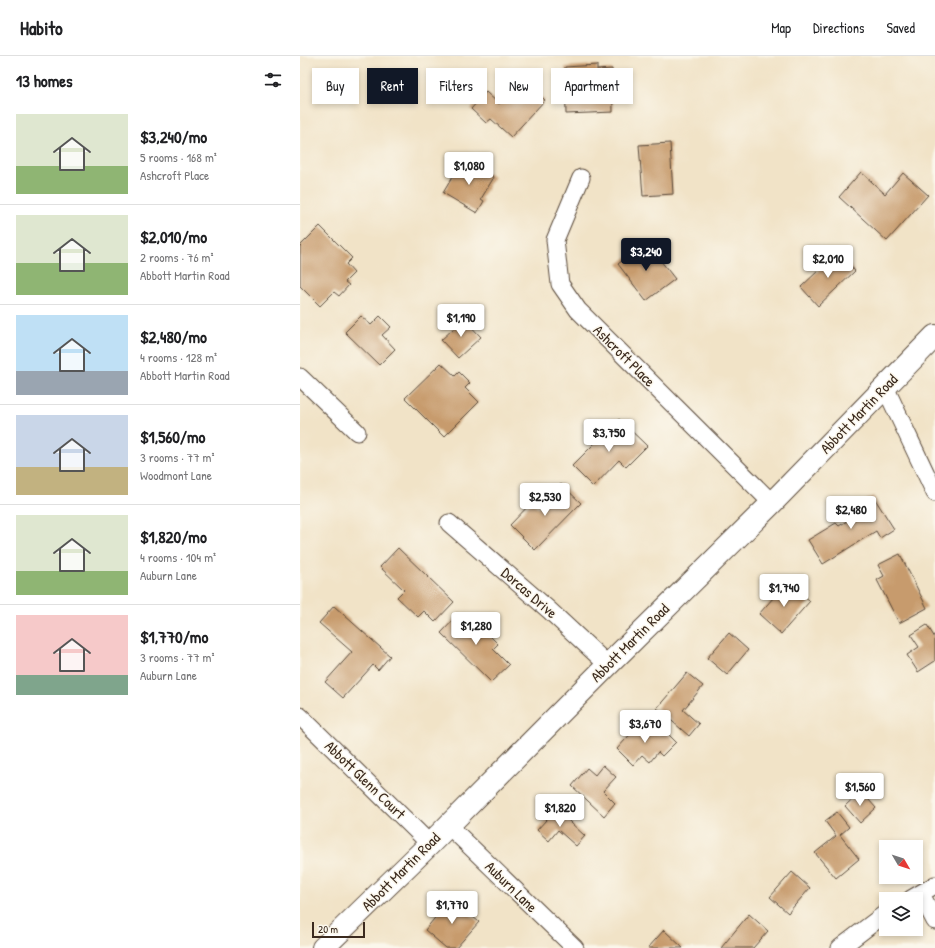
<!DOCTYPE html>
<html lang="en">
<head>
<meta charset="utf-8">
<style>
	:root { --surface:#fff; --page:#f6f6f6; --text:#202124; --muted:#757577; --line:#e0e0e0; --accent:#111827 }
	body { margin:0; font-family:"Patrick Hand",sans-serif; background:var(--page); color:var(--text); height:100vh; display:flex; flex-direction:column; font-size:15px; white-space:nowrap }
	* { box-sizing:border-box; margin:0 }
	p { font-size:13px; color:var(--muted) }
	.icon { flex:none; width:22px; height:22px; fill:none; stroke:currentColor; stroke-width:2; stroke-linecap:round; stroke-linejoin:round }
	.map { position:relative; flex:1; overflow:hidden }
	.drawer { display:flex; flex-direction:column; background:var(--surface); width:300px }
	.drawer>* { flex:none }
	.guide { position:absolute; left:12px; top:12px; width:380px; height:36px; display:flex; gap:8px }
	.needle { width:26px; rotate:129deg }
	.controls { position:absolute; left:579px; top:784px; display:grid; gap:8px }
	.controls a { display:grid; place-items:center; width:44px; height:44px; border-radius:0px; background:var(--surface); box-shadow:0 2px 6px #0003; font-size:20px }
	.scale { position:absolute; left:12px; bottom:10px; width:53px; box-sizing:border-box; padding-left:4px; border:2px solid #3b2a1e; border-top:0; font-size:11px; line-height:14px; white-space:nowrap; color:#3b2a1e; -webkit-text-stroke:3px #fbf7ec; paint-order:stroke }
	.price { position:absolute; translate:-50% -34px; padding:0 9px; border-radius:4px; background:#fff; color:#222; font-size:13px; line-height:26px; filter:drop-shadow(0 1px 2px #0008) }
	.price::after { content:''; position:absolute; left:50%; top:24px; width:12px; height:9px; margin-left:-6px; background:inherit; clip-path:polygon(0 0,100% 0,50% 100%) }
	.price.current { background:var(--accent); color:#fff }
	ul { padding:0; list-style:none }
	li { display:flex; align-items:center; gap:12px; height:100px; padding:0 16px }
	li+li { border-top:1px solid var(--line) }
	li span { display:grid; place-items:center; flex:none; width:112px; height:80px; border-radius:0px; color:#555 }
	li>.icon { margin-inline-start:auto }
	span .icon { width:48px; height:48px; fill:#fffc; stroke-width:1 }
	li b { font-size:17px }
	h2 { display:flex; justify-content:space-between; align-items:center; height:48px; padding:0 16px; font-size:17px }
	.chip { padding:0 14px; border-radius:0px; background:var(--surface); box-shadow:0 2px 6px #0003; font-size:14px; line-height:36px }
	.chip.current { background:var(--accent); color:#fff }
	header { display:flex; align-items:center; gap:24px; box-sizing:border-box; height:56px; padding:0 20px; background:var(--surface); border-bottom:1px solid var(--line) }
	header strong { font-size:19px }
	nav { display:flex; gap:22px; margin-inline-start:auto; font-size:14px }
	main { display:flex; flex:1; min-height:0 }
	.map>svg:first-child { display:block }
	.building { fill:#c79b6d }
	.lines { fill:none; stroke-linecap:round; stroke-linejoin:round }
	.minor-casing { stroke:#564637; stroke-width:19 }
	.major-casing { stroke:#564637; stroke-width:24 }
	.minor { stroke:#fff; stroke-width:17 }
	.major { stroke:#fff; stroke-width:22 }
	.labels { text-anchor:middle; stroke-width:3; stroke-linejoin:round; paint-order:stroke }
	.street-label { font-size:15px; fill:#3b2a1e; stroke:#fbf7ec }
</style>
</head>
<body>
<header>
<strong>Habito</strong>
<nav><a>Map</a><a>Directions</a><a>Saved</a></nav>
</header>
<main>
<section class="drawer">
<h2>13 homes<svg class="icon" aria-label="filters" viewBox="0 0 24 24"><path d="M4 7h16M4 17h16"/><circle cx="9" cy="7" r="2"/><circle cx="15" cy="17" r="2"/></svg></h2>
<ul>
<li><span style="background:linear-gradient(#dfe7d0 65%,#8fb573 0)"><svg class="icon" aria-label="home" viewBox="0 0 24 24"><path d="M3 11l9-7 9 7M6 9v11h12V9"/></svg></span><div><b>$3,240/mo</b><p>5 rooms · 168 m²</p><p>Ashcroft Place</p></div></li>
<li><span style="background:linear-gradient(#dfe7d0 60%,#8fb573 0)"><svg class="icon" aria-label="home" viewBox="0 0 24 24"><path d="M3 11l9-7 9 7M6 9v11h12V9"/></svg></span><div><b>$2,010/mo</b><p>2 rooms · 76 m²</p><p>Abbott Martin Road</p></div></li>
<li><span style="background:linear-gradient(#bfe0f5 70%,#9aa5b1 0)"><svg class="icon" aria-label="home" viewBox="0 0 24 24"><path d="M3 11l9-7 9 7M6 9v11h12V9"/></svg></span><div><b>$2,480/mo</b><p>4 rooms · 128 m²</p><p>Abbott Martin Road</p></div></li>
<li><span style="background:linear-gradient(#c9d6e8 65%,#c2b280 0)"><svg class="icon" aria-label="home" viewBox="0 0 24 24"><path d="M3 11l9-7 9 7M6 9v11h12V9"/></svg></span><div><b>$1,560/mo</b><p>3 rooms · 77 m²</p><p>Woodmont Lane</p></div></li>
<li><span style="background:linear-gradient(#dfe7d0 70%,#8fb573 0)"><svg class="icon" aria-label="home" viewBox="0 0 24 24"><path d="M3 11l9-7 9 7M6 9v11h12V9"/></svg></span><div><b>$1,820/mo</b><p>4 rooms · 104 m²</p><p>Auburn Lane</p></div></li>
<li><span style="background:linear-gradient(#f6c9c9 75%,#7fa58c 0)"><svg class="icon" aria-label="home" viewBox="0 0 24 24"><path d="M3 11l9-7 9 7M6 9v11h12V9"/></svg></span><div><b>$1,770/mo</b><p>3 rooms · 77 m²</p><p>Auburn Lane</p></div></li>
</ul>
</section>
<div class="map">
<svg width="635" height="892" viewBox="0 0 635 892">
	<rect width="100%" height="100%" fill="#fbf7ec"/>
	<filter id="ink" filterUnits="userSpaceOnUse"><feTurbulence type="fractalNoise" baseFrequency=".025" numOctaves="2"/><feDisplacementMap in="SourceGraphic" scale="8" xChannelSelector="R" yChannelSelector="G"/><feConvolveMatrix kernelMatrix="1 2 1 2 8 2 1 2 1" color-interpolation-filters="sRGB"/></filter>
	<filter id="wash" filterUnits="userSpaceOnUse"><feTurbulence type="fractalNoise" baseFrequency=".012" numOctaves="4" result="noise"/><feDisplacementMap in="SourceGraphic" scale="16" xChannelSelector="R" yChannelSelector="G"/><feGaussianBlur stdDeviation="0.9" result="paint"/><feColorMatrix in="noise" values="0 0 0 0 0 0 0 0 0 0 0 0 0 0 0 0 0 1.4 0 .05"/><feComposite in="paint" operator="in"/></filter>
	<g filter="url(#wash)">
		<rect width="100%" height="100%" fill="#f1e3c7"/>
		<g id="blocks">
			<path class="building" d="M297,9V14L312,13L313,56L266,58L265,11Z
				M213,15L245,44L211,81L191,63L186,67L171,53L186,36L199,48L209,37L200,29Z
				M370,87L373,138L343,140L339,89Z
				M163,103L194,121L181,143L184,145L177,157L143,137Z
				M561,116L585,138L603,117L628,139L587,185L539,141Z
				M20,170L52,202L46,208L54,217L45,226L49,229L39,240L34,236L20,250L0,230V190Z
				M346,186L375,223L346,245L318,208Z
				M538,196L555,215L518,250L501,231Z
				M61,260L71,269L80,260L91,271L82,279L95,293L79,309L45,276Z
				M164,263L181,281L158,302L141,284Z
				M141,307L155,320L159,316L170,327L165,332L179,346L144,381L105,342Z
				M319,363L347,390L326,411L319,404L293,431L272,410Z
				M261,428L281,447L235,494L210,469L232,446L238,452Z
				M573,440L594,473L580,482L576,475L523,508L508,484L536,467L539,470L547,465L544,459Z
				M98,492L154,546L135,566L124,555L118,561L97,541L104,534L80,511Z
				M600,498L627,552L599,567L577,524L584,520L578,509Z
				M488,525L510,545L481,578L459,558Z
				M34,550L90,600L78,614L73,609L43,642L25,626L52,596L19,567Z
				M160,557L168,565L172,562L198,588L193,593L209,609L191,626L141,577Z
				M627,569L635,582V605L618,616L607,599L619,591L611,579Z
				M429,577L448,594L427,619L407,602Z
				M387,617L403,630L383,654L399,668L389,680L357,652Z
				M343,664L359,679L364,674L376,686L362,700L358,696L350,706L342,699L333,709L317,693Z
				M303,709L316,721L303,735L315,747L304,760L272,730L287,712L295,719Z
				M561,735L576,752L560,767L545,750Z
				M256,753L285,780L276,790L258,774L249,785L237,774Z
				M537,756L549,771L540,779L559,803L536,822L515,797L536,780L525,765Z
				M492,816L510,832L488,857L470,841Z
				M151,842L179,866L156,892H146L125,874Z
				M449,858L468,875L453,892H421Z
				M364,874L383,892H348Z"/>
		</g>
	</g>
	<g filter="url(#ink)">
		<use href="#blocks" fill-opacity="0" stroke="#564637" stroke-width="1"/>
		<g class="lines">
			<defs>
				<path id="minor" d="M281,122L255,184L260,228L278,254L472,447
					M0,321L57,376
					M585,331L635,437
					M149,467L249,554L308,609
					M0,660L130,788
					M148,769L275,892
					M621,838L635,865
					M611,843L635,829
					M540,892L586,857"/>
				<path id="major" d="M23,892L130,788L308,609L472,447L635,280"/>
			</defs>
			<use href="#minor" class="minor-casing"/>
			<use href="#major" class="major-casing"/>
			<use href="#minor" class="minor"/>
			<use href="#major" class="major"/>
		</g>
	</g>
	<g class="labels">
		<g class="street-label">
			<text transform="translate(324 300) rotate(45)" y="5">Ashcroft Place</text>
			<text transform="translate(559 358) rotate(-46)" y="5">Abbott Martin Road</text>
			<text transform="translate(229 537) rotate(41)" y="5">Dorcas Drive</text>
			<text transform="translate(330 587) rotate(-45)" y="5">Abbott Martin Road</text>
			<text transform="translate(65 724) rotate(44)" y="5">Abbott Glenn Court</text>
			<text transform="translate(101 816) rotate(-45)" y="5">Abbott Martin Road</text>
			<text transform="translate(211 831) rotate(44)" y="5">Auburn Lane</text>
		</g>
	</g>
</svg>
<div class="controls">
<a><svg class="needle" viewBox="-14 -14 28 28"><path d="M0-13l5 13h-10z" fill="#e53935"/><path d="M0 13l5-13h-10z" fill="#757577"/></svg></a>
<a><svg class="icon" aria-label="layers" viewBox="0 0 24 24"><path d="M12 4l9 5-9 5-9-5zM3 14l9 5 9-5"/></svg></a>
</div>
<div class="scale">20 m</div>
<b class="price" style="left:169px;top:130px">$1,080</b>
<b class="price current" style="left:346px;top:216px">$3,240</b>
<b class="price" style="left:528px;top:223px">$2,010</b>
<b class="price" style="left:161px;top:282px">$1,190</b>
<b class="price" style="left:309px;top:397px">$3,750</b>
<b class="price" style="left:245px;top:461px">$2,530</b>
<b class="price" style="left:551px;top:474px">$2,480</b>
<b class="price" style="left:484px;top:552px">$1,740</b>
<b class="price" style="left:176px;top:590px">$1,280</b>
<b class="price" style="left:345px;top:688px">$3,670</b>
<b class="price" style="left:560px;top:751px">$1,560</b>
<b class="price" style="left:260px;top:772px">$1,820</b>
<b class="price" style="left:152px;top:869px">$1,770</b>
<div class="guide">
<a class="chip">Buy</a>
<a class="chip current">Rent</a>
<a class="chip">Filters</a>
<a class="chip">New</a>
<a class="chip">Apartment</a>
</div>
</div>
</main>
</body>
</html>
